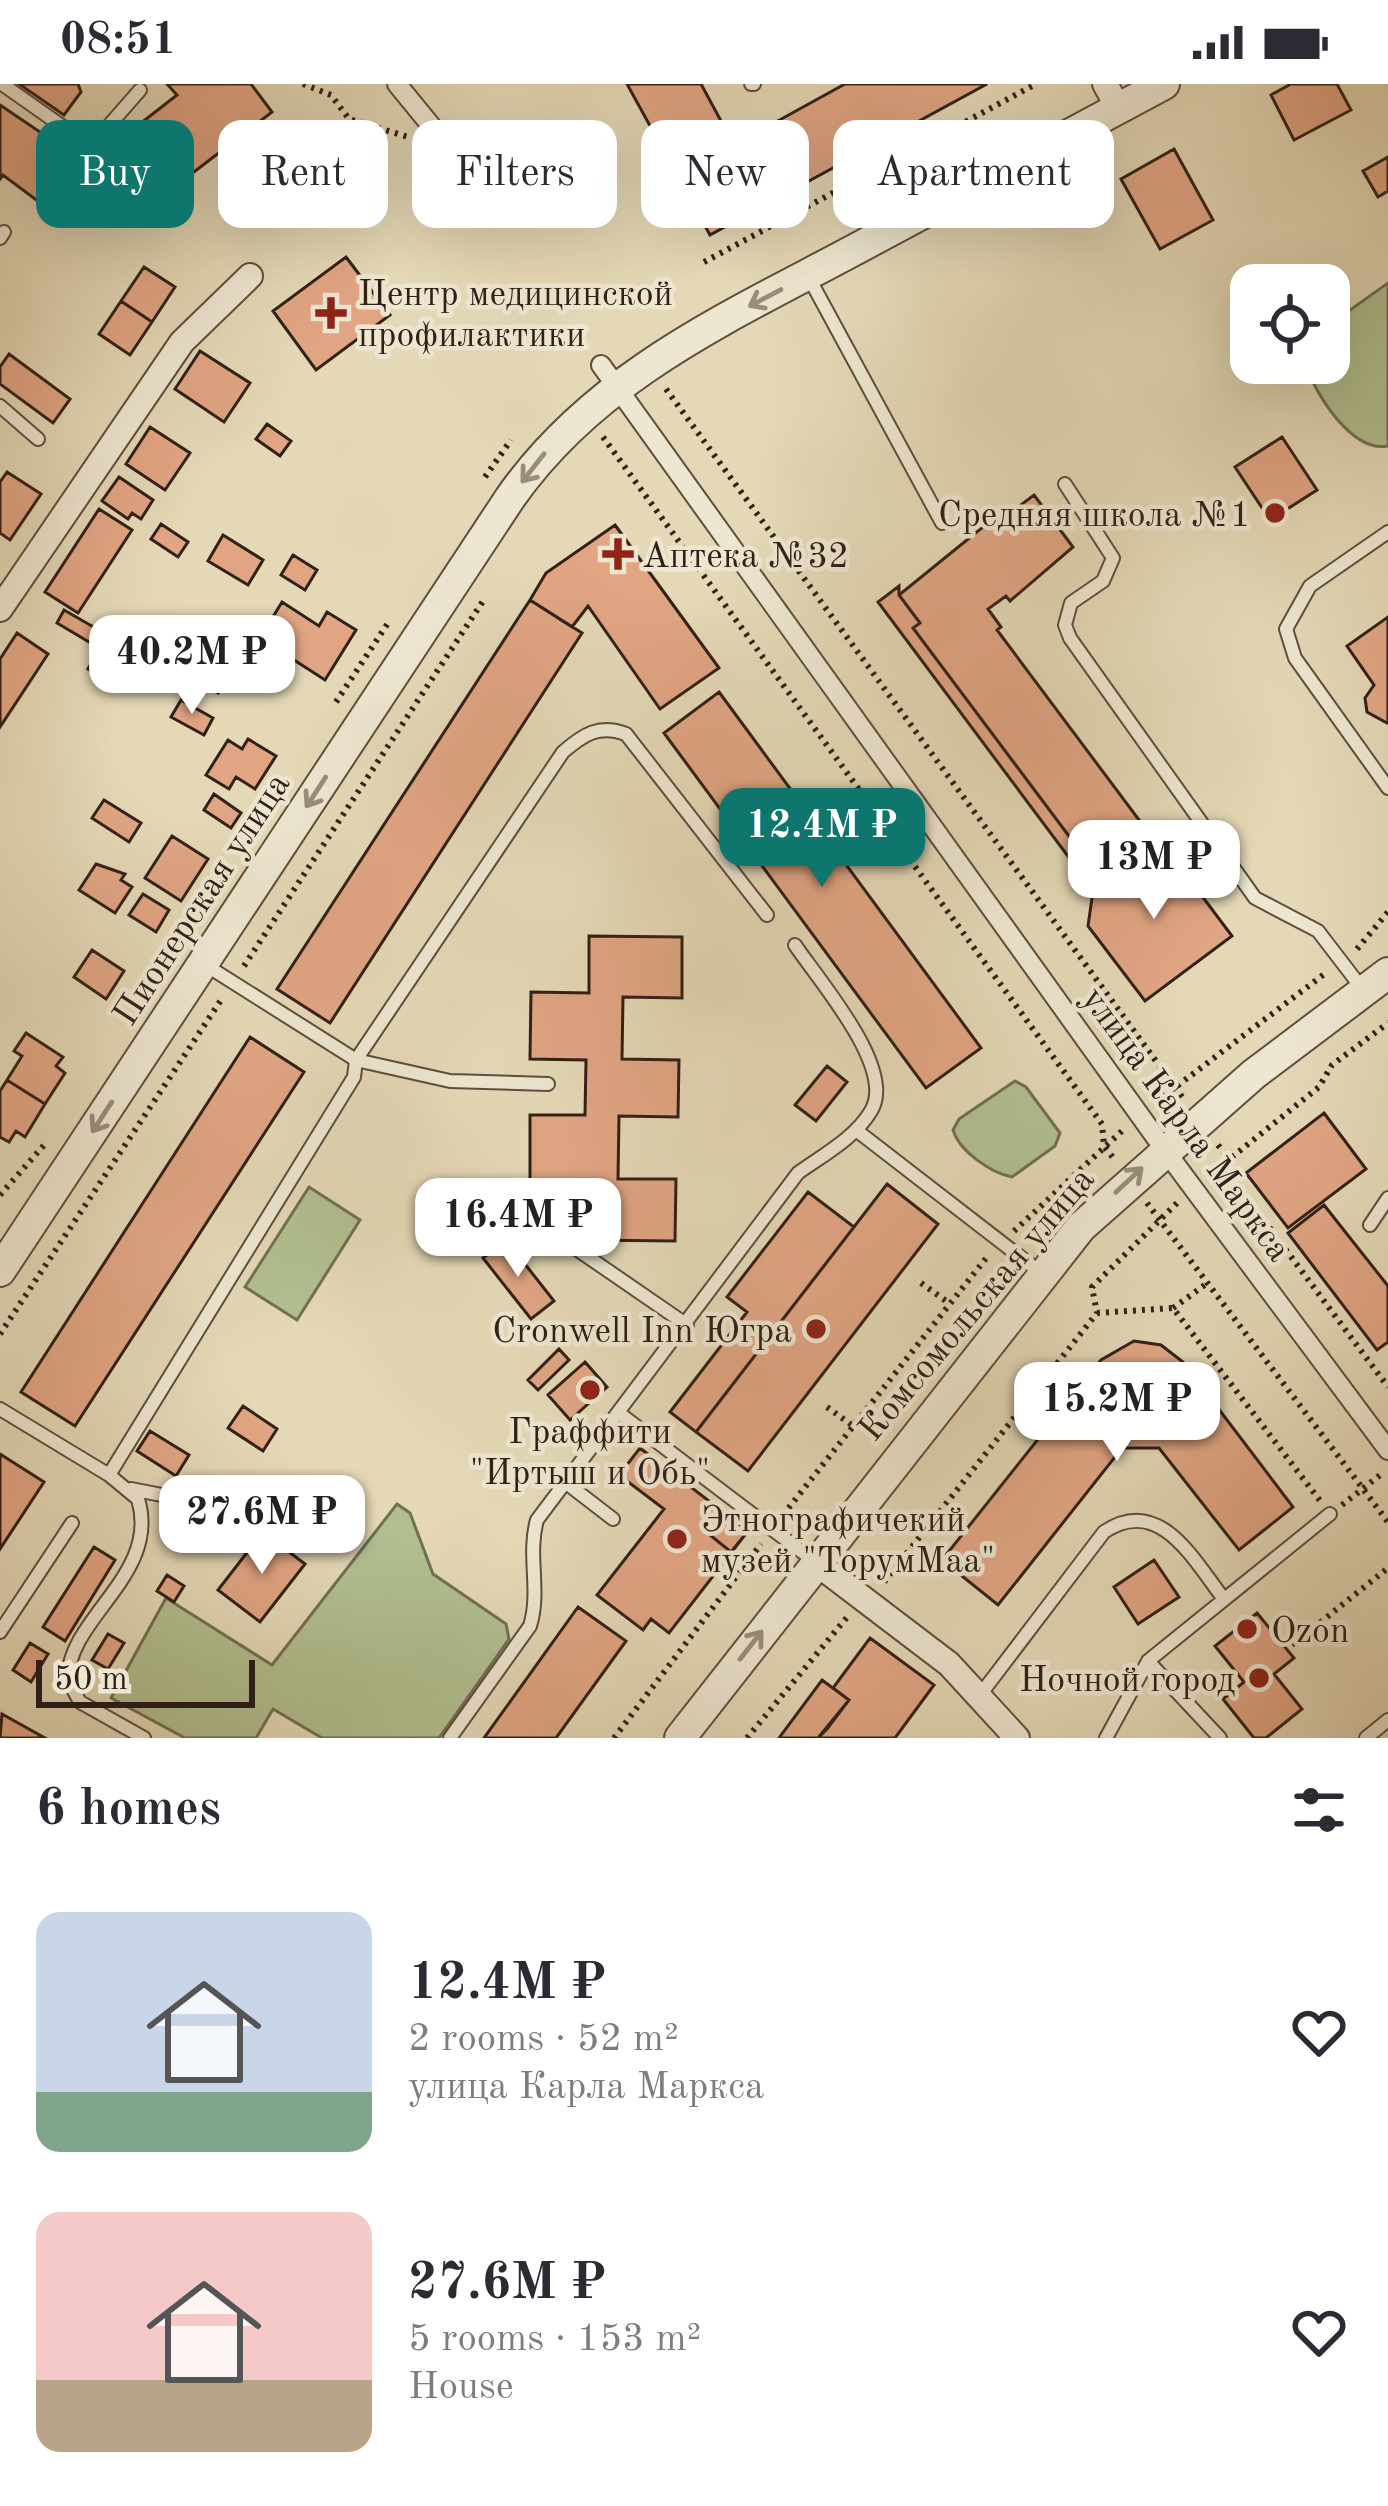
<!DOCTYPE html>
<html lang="en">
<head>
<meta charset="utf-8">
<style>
	:root { --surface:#fff; --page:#f2f2f3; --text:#2b2b33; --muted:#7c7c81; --accent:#0f766e }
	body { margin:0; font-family:"Old Standard TT",serif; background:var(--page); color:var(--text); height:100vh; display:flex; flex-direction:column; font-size:45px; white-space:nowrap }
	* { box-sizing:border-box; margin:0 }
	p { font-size:39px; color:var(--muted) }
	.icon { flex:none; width:66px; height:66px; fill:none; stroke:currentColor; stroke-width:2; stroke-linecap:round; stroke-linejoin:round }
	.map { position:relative; height:1654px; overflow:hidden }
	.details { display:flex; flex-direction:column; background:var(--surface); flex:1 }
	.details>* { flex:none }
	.guide { position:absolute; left:36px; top:36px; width:1317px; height:108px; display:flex; gap:24px }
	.controls { position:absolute; left:1230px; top:180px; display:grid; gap:24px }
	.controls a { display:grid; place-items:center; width:120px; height:120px; border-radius:24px; background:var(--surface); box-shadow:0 12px 48px #0002; font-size:60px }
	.scale { position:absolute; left:36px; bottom:30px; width:219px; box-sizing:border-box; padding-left:12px; border:6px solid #312016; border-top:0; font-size:33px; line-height:42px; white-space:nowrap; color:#312016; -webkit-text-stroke:9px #ede6d0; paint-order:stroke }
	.price { position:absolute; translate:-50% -102px; padding:0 27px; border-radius:24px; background:#fff; color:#222; font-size:39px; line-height:78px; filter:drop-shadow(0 3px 6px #0008) }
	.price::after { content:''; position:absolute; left:50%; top:72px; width:36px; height:27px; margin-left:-18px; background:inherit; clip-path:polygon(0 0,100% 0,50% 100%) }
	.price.selected { background:var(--accent); color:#fff }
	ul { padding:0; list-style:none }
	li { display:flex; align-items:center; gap:36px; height:300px; padding:0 36px }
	li span { display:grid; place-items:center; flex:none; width:336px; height:240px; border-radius:24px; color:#555 }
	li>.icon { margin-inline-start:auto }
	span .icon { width:144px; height:144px; fill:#fffc; stroke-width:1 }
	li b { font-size:51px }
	h2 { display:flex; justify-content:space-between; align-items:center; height:144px; padding:0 36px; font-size:51px }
	.tag { padding:0 42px; border-radius:24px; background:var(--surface); box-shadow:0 12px 48px #0002; font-size:42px; line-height:108px }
	.tag.selected { background:var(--accent); color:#fff }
	.status { display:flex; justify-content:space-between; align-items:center; height:84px; padding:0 60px; background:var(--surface); direction:ltr }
	.status svg { height:33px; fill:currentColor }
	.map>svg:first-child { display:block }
	.green { fill:#b1bf90; stroke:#717053; stroke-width:3 }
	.building { fill:#e1a583; stroke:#312016; stroke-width:3 }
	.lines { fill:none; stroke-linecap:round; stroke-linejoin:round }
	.service-casing { stroke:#5e4e3e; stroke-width:16 }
	.pedestrian-casing { stroke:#5e4e3e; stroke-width:22 }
	.minor-casing { stroke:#5e4e3e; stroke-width:28 }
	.tertiary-casing { stroke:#5e4e3e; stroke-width:34 }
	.path { stroke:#312016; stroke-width:6; stroke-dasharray:3 6; stroke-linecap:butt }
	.service { stroke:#ede6d0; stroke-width:12 }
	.pedestrian { stroke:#ede6d0; stroke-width:18 }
	.minor { stroke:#ede6d0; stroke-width:24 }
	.tertiary { stroke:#ede6d0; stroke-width:30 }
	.oneway { stroke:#988d7c }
	.poi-dot { fill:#8f2418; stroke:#ede6d0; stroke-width:4.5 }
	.labels { text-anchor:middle; stroke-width:9; stroke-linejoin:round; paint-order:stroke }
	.poi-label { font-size:36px; fill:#312016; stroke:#ede6d0; text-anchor:start }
	.street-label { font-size:36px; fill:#312016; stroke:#ede6d0 }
</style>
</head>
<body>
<div class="status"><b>08:51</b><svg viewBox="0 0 49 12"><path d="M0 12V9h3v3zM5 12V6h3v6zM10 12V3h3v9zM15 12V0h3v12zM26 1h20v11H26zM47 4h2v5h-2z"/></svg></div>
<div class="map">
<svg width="1388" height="1654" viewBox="0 0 1388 1654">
	<rect width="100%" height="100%" fill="#e4d8b6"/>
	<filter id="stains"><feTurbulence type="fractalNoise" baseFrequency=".00167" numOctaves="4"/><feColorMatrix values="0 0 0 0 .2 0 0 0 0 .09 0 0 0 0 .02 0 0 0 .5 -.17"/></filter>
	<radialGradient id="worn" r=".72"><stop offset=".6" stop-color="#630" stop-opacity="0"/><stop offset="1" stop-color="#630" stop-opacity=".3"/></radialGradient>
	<path class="green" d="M1388,199V362C1352,369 1315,310 1305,279H1329V241Z
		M1015,997L1026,1003L1060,1049L1055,1062L1012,1093C991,1089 959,1067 953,1046L959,1035Z
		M309,1103L360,1136L297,1236L245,1203Z
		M397,1420L410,1429L433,1490L506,1540L509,1555L439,1654H322L273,1625L256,1654H185L111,1614L166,1514L272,1581Z"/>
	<path class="building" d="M19,0H78L81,8L64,31Z
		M167,0H251L272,28L177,101L154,62L127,50L177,11Z
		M627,0H701L734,61L845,0H987L710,151Z
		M1291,0H1337L1351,26L1294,56L1271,11Z
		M0,21L74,71L39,118L3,91L0,95Z
		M1174,65L1213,136L1160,165L1121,95Z
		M1388,73V107L1378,113L1363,87Z
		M346,173L390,231L316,286L273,227Z
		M144,183L175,203L152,238L121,217Z
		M121,217L152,238L130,271L99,250Z
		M200,267L250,299L224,338L175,305Z
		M9,270L70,315L53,339L0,300V283Z
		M267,340L291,357L280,372L256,355Z
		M150,343L190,369L165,406L126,380Z
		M1282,353L1317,406L1270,436L1235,383Z
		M7,388L41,410L10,456L0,449V398Z
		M119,393L153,416L141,435L132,429L128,435L102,417Z
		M1034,411L1073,463L1010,517L1006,512L988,525L1001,543L997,546L1157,760L1104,799L913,544L920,539L899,511L994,434L998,438Z
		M99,425L132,446L78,529L45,508Z
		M161,440L188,458L178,473L151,455Z
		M615,441L719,584L660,625L588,522L572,543L530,516L546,489Z
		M223,451L263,476L248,501L208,477Z
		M293,471L317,486L305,506L281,491Z
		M899,502V511L920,539L913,544L1096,788L1085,795L878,518Z
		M530,516L582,549L330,939L277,905Z
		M282,518L319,542L327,528L356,546L325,596L260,554Z
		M64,526L97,545L89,558L57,539Z
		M1388,533V639H1387L1367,628L1365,614L1374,601L1347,562Z
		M17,549L48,570L0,643V575Z
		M97,569L118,580L110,597L88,585Z
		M190,571L227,592L218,609L180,587Z
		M719,608L981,964L926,1004L664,649Z
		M181,616L213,634L204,651L171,633Z
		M248,655L276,672L255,705L236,693L229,705L206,691L228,656L242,665Z
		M214,710L241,729L231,744L204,726Z
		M104,716L141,739L129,758L92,734Z
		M172,752L208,775L181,817L145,794Z
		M1157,760L1162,767L1166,764L1232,852L1145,917L1088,842L1093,807Z
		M96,780L125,790L121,796L132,803L115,829L79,806Z
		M143,810L169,826L156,848L129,831Z
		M589,852L682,853V914L623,913L622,975L679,976L678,1033L619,1032L618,1095H676L675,1157L583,1156V1097H530V1031H585L586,976L530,975L531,908L589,909Z
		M92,866L124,887L106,915L74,893Z
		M26,949L63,973L56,982L65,989L45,1020L7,996L22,972L14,967Z
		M250,953L304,988L75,1342L21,1308Z
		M827,982L847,998L816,1037L795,1021Z
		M7,996L45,1020L25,1053L16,1047L9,1058L0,1053V1007Z
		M1324,1029L1366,1085L1288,1144L1246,1089Z
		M887,1100L938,1140L748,1387L696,1348Z
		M808,1108L854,1143L696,1348L670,1328L747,1228L727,1213Z
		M1324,1121L1388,1202V1258L1377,1266L1288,1149Z
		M506,1156L554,1217L531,1235L483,1174Z
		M1134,1257L1161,1261L1183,1278L1293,1423L1239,1466L1159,1364H1122L998,1521L942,1476L1101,1276Z
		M559,1265L569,1276L538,1306L528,1296Z
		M585,1278L607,1303L570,1336L548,1311Z
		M243,1322L277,1345L263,1367L228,1344Z
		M150,1347L189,1371L176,1392L137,1367Z
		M640,1364L748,1447L669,1549L651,1535L643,1546L597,1511L664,1425L619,1391Z
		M0,1370L44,1398L0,1465Z
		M726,1430L748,1447L731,1468L710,1451Z
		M263,1448L305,1480L260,1538L218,1506Z
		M94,1463L115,1476L65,1557L43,1543Z
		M1154,1476L1179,1513L1138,1540L1114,1503Z
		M167,1491L184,1502L174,1518L157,1507Z
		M578,1523L626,1557L556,1654H484Z
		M1257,1529L1294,1574L1274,1590L1302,1625L1266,1654H1254L1223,1615L1244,1598L1215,1562Z
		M108,1550L124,1559L108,1585L92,1576Z
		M870,1554L934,1601L895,1654H818L849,1616L833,1604Z
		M30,1559L48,1570L31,1598L13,1586Z
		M822,1596L849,1616L827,1645L818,1654H779Z
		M2,1630L45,1654H0Z"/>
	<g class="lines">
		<defs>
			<path id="service" d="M2,0L180,125
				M751,0H754
				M91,62L140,6
				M0,154L4,148
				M808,192L942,439
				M0,322L38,355
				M1065,400L1113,474L1103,497L1071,519L1065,541L1070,554L1255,814L1318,847L1364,907
				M1388,448L1310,502L1286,545L1295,574L1388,704
				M548,1000L450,997L356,976L563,668C584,650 599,640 626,650L767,831
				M856,1046L1041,1189
				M527,1131L687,1241
				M1370,1141L1388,1114
				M0,1325L109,1391L138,1415C161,1491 67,1534 68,1596L80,1618L144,1654
				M619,1329L814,1477
				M109,1391L354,993L356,976L204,880
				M565,1398L613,1435
				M131,1405L289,1436
				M0,1548L72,1439
				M1148,1577L1220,1654
				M980,1611L1104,1448C1160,1410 1194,1477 1224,1515
				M450,1654L530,1542C541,1507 527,1471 537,1436L798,1089C823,1071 855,1054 871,1027C897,985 819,897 795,861
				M1106,1654L1148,1577L1330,1430
				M1366,1654L1388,1636"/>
			<path id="pedestrian" d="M397,0L450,65
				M601,281L1164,1065L1388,1366"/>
			<path id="minor" d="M1105,0L1119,25
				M0,525L182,258L250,192
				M815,1478L949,1580L1017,1654"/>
			<path id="tertiary" d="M0,1187L510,414C595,292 729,233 856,165C959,110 1062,55 1164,0
				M680,1654L1081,1143L1254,990L1388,889"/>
		</defs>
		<use href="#service" class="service-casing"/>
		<use href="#pedestrian" class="pedestrian-casing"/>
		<use href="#minor" class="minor-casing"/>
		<use href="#tertiary" class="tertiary-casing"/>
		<path class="path" d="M303,0L331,11L349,35L408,53
			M704,178L1036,0
			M666,305L1185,1017
			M603,353L1102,1040L1104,1062L1114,1075
			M485,393L511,356
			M336,618L388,539
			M1357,865L1388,828
			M244,882L485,514
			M1156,1018L1327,888
			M1218,1061L1228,1074L1231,1092L1388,1303
			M1211,1090L1319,1003L1332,981L1388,939
			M0,1111L45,1060
			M1147,1119L1388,1438
			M1014,1147L1123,1046
			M921,1199L949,1219
			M1173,1224L1209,1198
			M1097,1229L1173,1224L1321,1418
			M0,1250L223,913
			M827,1323L853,1342
			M1342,1421L1384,1388
			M783,1431L987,1173
			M884,1498L1097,1229L1092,1203L1178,1118
			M1292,1561L1388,1484
			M614,1654L761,1460
			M747,1654L848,1532"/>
		<use href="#service" class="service"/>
		<use href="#pedestrian" class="pedestrian"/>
		<use href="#minor" class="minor"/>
		<use href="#tertiary" class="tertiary"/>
	</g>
	<defs><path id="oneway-shaft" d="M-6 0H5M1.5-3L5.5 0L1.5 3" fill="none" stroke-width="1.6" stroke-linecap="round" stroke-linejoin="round" transform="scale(3)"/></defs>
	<g class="oneway">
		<use href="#oneway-shaft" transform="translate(765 214) rotate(152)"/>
		<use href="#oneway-shaft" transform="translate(533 384) rotate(128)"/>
		<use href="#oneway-shaft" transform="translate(316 708) rotate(123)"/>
		<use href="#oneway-shaft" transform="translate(102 1033) rotate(123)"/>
		<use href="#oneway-shaft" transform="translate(1129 1096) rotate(-43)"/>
		<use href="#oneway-shaft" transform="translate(751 1561) rotate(-52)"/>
	</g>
	<g class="poi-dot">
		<path d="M325 211h12v12h12v12h-12v12h-12v-12h-12v-12h12z"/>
		<circle cx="1275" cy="429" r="12"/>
		<path d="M612 452h12v12h12v12h-12v12h-12v-12h-12v-12h12z"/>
		<circle cx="816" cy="1245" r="12"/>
		<circle cx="590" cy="1306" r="12"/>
		<circle cx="677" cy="1455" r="12"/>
		<circle cx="1247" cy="1545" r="12"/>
		<circle cx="1259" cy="1594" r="12"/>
	</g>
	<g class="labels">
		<g class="poi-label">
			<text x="358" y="221">Центр медицинской<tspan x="358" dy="41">профилактики</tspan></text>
			<text x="1251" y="442" text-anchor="end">Средняя школа №1</text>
			<text x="642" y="483">Аптека №32</text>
			<text x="792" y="1258" text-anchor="end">Cronwell Inn Югра</text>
			<text x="590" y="1359" text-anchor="middle">Граффити<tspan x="590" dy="41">"Иртыш и Обь"</tspan></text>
			<text x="701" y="1447">Этнографичекий<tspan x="701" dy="41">музей "ТорумМаа"</tspan></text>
			<text x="1271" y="1558">Ozon</text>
			<text x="1235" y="1607" text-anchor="end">Ночной город</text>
		</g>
		<g class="street-label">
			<text transform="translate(200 814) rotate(-57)" y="13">Пионерская улица</text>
			<text transform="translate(1188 1039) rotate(54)" y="13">улица Карла Маркса</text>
			<text transform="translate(975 1219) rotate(-50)" y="13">Комсомольская улица</text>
		</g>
	</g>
	<rect width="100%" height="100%" filter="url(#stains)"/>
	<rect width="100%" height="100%" fill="url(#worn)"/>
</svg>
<div class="controls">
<a><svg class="icon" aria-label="locate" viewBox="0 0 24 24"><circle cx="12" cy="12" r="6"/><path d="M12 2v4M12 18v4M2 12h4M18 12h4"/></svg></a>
</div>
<div class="scale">50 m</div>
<b class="price" style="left:192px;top:633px">40.2M ₽</b>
<b class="price selected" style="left:822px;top:806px">12.4M ₽</b>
<b class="price" style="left:1154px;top:838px">13M ₽</b>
<b class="price" style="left:518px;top:1196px">16.4M ₽</b>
<b class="price" style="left:1117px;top:1380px">15.2M ₽</b>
<b class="price" style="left:262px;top:1493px">27.6M ₽</b>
<div class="guide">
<a class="tag selected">Buy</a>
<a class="tag">Rent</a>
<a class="tag">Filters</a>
<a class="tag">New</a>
<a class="tag">Apartment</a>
</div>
</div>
<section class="details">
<h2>6 homes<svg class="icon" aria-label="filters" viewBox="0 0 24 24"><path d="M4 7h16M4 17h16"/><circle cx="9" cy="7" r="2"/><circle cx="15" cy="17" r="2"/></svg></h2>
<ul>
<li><span style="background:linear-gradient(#c9d6e8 75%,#7fa58c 0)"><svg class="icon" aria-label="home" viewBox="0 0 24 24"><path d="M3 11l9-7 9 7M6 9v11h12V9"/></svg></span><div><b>12.4M ₽</b><p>2 rooms · 52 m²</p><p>улица Карла Маркса</p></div><svg class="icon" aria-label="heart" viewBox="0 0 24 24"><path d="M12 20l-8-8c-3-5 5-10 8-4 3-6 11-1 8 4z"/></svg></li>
<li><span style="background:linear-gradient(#f6c9c9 70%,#b9a48a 0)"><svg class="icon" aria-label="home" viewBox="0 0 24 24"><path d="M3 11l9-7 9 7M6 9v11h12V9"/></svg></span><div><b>27.6M ₽</b><p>5 rooms · 153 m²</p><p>House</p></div><svg class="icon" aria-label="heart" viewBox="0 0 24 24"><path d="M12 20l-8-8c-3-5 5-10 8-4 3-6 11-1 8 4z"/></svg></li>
</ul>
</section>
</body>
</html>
